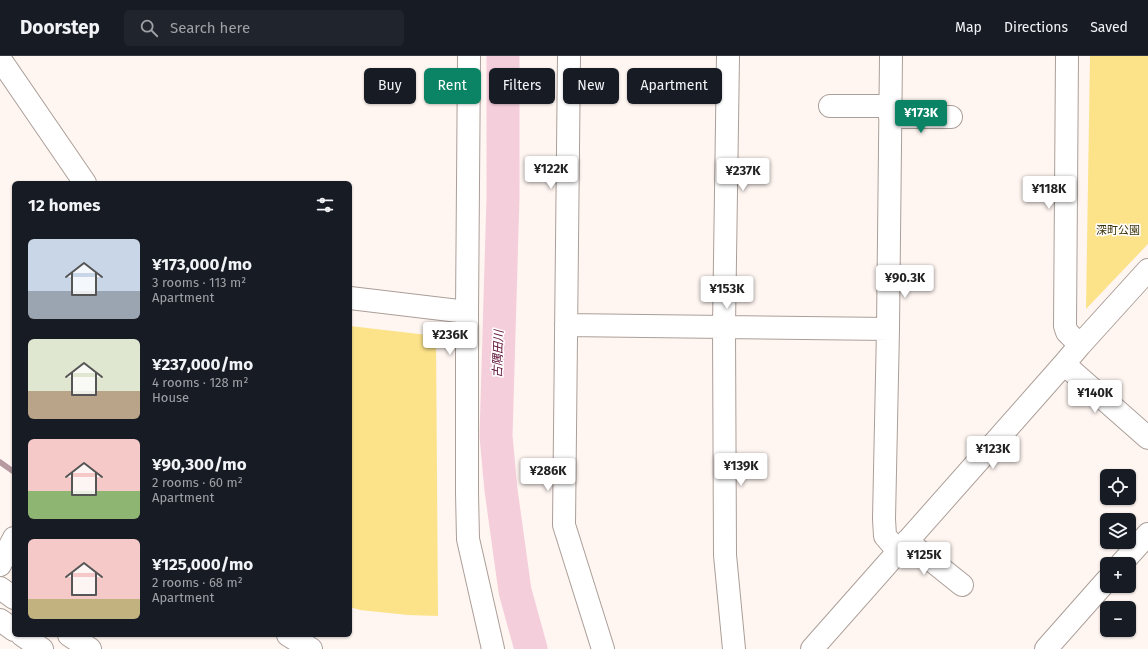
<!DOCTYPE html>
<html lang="en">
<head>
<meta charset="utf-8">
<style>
	:root { --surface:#171b24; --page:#20242c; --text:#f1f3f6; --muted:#9ea1a6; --line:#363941; --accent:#0b8465 }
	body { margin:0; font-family:"Fira Sans","Noto Sans JP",sans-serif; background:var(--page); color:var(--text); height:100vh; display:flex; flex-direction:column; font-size:15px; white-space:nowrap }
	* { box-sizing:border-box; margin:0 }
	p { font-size:13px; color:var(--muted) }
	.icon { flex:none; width:22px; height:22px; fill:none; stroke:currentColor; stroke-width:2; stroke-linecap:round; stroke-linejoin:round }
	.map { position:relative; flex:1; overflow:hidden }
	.details { position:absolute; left:12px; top:125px; width:340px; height:456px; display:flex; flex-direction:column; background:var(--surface); border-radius:6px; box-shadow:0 1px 3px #0004 }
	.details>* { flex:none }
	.hud { position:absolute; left:364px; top:12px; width:380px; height:36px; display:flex; gap:8px }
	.buttons { position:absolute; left:1100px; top:413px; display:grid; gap:8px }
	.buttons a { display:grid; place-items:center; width:36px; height:36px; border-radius:6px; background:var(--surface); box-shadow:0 1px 3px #0004; font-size:20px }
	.price { position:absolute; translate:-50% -34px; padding:0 9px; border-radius:4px; background:#fff; color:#222; font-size:13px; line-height:26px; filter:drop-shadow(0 1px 2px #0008) }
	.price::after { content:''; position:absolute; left:50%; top:24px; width:12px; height:9px; margin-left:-6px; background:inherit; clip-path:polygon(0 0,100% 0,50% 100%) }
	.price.current { background:var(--accent); color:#fff }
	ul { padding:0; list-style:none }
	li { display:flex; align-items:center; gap:12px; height:100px; padding:0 16px }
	li span { display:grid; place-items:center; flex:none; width:112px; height:80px; border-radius:6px; color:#555 }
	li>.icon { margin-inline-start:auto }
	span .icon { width:48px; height:48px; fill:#fffc; stroke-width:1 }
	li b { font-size:17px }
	h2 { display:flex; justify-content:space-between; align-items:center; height:48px; padding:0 16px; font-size:17px }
	.pill { padding:0 14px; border-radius:6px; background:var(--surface); box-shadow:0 1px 3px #0004; font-size:14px; line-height:36px }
	.pill.current { background:var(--accent); color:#fff }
	header { display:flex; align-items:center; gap:24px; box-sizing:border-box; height:56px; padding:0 20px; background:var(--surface); border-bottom:1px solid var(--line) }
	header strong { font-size:19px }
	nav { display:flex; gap:22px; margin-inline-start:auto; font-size:14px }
	.search { width:280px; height:36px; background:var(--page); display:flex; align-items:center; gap:10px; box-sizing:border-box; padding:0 14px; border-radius:6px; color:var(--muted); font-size:15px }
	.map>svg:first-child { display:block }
	.green { fill:#fce38a }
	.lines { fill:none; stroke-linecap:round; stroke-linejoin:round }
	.stream { stroke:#b699a1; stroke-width:5.5 }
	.river { stroke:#f5cedb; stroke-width:33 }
	.minor-casing { stroke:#ab9e98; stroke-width:24 }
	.highway-casing { stroke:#ab9e98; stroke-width:24 }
	.minor { stroke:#fff; stroke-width:22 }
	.highway { stroke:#fff; stroke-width:22 }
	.labels { text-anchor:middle; stroke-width:3; stroke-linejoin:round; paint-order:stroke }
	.park-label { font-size:11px; fill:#3e340b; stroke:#fff }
	.water-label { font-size:12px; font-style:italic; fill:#5c0c34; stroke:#fff }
</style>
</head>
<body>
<header>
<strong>Doorstep</strong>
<div class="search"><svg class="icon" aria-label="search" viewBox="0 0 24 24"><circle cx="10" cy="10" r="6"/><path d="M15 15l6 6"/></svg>Search here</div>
<nav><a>Map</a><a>Directions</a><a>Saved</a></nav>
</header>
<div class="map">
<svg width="1148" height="593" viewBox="0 0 1148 593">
	<rect width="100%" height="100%" fill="#fff6f2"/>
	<path class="green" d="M1090,0H1148V188L1086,253Z
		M350,270L436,280L438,560L408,559L360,554L350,551Z"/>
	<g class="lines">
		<path class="stream" d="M0,406L14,416"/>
		<path class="river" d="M503,0V141L496,380L501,434L515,535L531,593"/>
		<defs>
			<path id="minor" d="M469,0L467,256V437L468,483L493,593
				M569,0L564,469L603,593
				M728,0L724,271L725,499L734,593
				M891,0L888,273L884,463L885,480L898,495
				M1067,0L1065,270L1067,276L1080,289
				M0,3L85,127
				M830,50H890
				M890,61H951
				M350,242L467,256
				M566,269L888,273
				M1064,308L1148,382
				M907,485L962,529
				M1121,508L1148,478
				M0,509L14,482
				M288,579L311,593
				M812,593L1064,308L1080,289L1148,214
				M1046,593L1107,524"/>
			<path id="highway" d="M0,532L14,542
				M0,564L14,574
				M22,579L42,593
				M69,579L90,593"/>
		</defs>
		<use href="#minor" class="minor-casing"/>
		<use href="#highway" class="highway-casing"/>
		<use href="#minor" class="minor"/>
		<use href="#highway" class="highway"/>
	</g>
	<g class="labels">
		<g class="park-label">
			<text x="1118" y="178">深町公園</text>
		</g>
		<g class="water-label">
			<text transform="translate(498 298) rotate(-88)" y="4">古隅田川</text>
		</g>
	</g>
</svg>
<div class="buttons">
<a><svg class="icon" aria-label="locate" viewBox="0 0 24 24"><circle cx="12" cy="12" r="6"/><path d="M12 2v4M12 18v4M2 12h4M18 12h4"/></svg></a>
<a><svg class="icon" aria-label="layers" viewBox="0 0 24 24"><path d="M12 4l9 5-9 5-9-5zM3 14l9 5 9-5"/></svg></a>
<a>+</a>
<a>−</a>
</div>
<b class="price current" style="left:921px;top:78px">¥173K</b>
<b class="price" style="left:551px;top:134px">¥122K</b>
<b class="price" style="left:743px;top:136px">¥237K</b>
<b class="price" style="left:1049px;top:154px">¥118K</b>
<b class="price" style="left:905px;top:243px">¥90.3K</b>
<b class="price" style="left:727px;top:254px">¥153K</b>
<b class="price" style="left:450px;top:300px">¥236K</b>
<b class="price" style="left:1095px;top:358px">¥140K</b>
<b class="price" style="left:993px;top:414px">¥123K</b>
<b class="price" style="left:741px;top:431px">¥139K</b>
<b class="price" style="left:548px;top:436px">¥286K</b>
<b class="price" style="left:924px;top:520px">¥125K</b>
<div class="hud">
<a class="pill">Buy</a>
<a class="pill current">Rent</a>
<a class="pill">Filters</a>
<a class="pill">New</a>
<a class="pill">Apartment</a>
</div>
<section class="details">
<h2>12 homes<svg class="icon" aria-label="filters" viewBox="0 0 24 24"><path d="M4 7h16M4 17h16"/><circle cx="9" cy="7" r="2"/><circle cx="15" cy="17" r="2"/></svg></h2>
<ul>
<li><span style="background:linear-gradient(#c9d6e8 65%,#9aa5b1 0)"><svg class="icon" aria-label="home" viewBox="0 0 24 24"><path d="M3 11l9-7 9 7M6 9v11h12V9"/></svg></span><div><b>¥173,000/mo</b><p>3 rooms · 113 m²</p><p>Apartment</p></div></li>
<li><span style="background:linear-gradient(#dfe7d0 65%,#b9a48a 0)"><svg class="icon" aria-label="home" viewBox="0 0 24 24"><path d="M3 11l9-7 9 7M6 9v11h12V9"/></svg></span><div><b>¥237,000/mo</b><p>4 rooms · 128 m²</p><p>House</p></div></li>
<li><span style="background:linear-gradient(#f6c9c9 65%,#8fb573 0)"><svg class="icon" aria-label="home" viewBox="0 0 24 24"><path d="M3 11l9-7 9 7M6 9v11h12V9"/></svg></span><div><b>¥90,300/mo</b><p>2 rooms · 60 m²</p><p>Apartment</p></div></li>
<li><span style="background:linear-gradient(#f6c9c9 75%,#c2b280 0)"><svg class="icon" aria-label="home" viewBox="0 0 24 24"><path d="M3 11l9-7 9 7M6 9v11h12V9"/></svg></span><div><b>¥125,000/mo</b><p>2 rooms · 68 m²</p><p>Apartment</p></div></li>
</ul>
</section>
</div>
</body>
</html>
